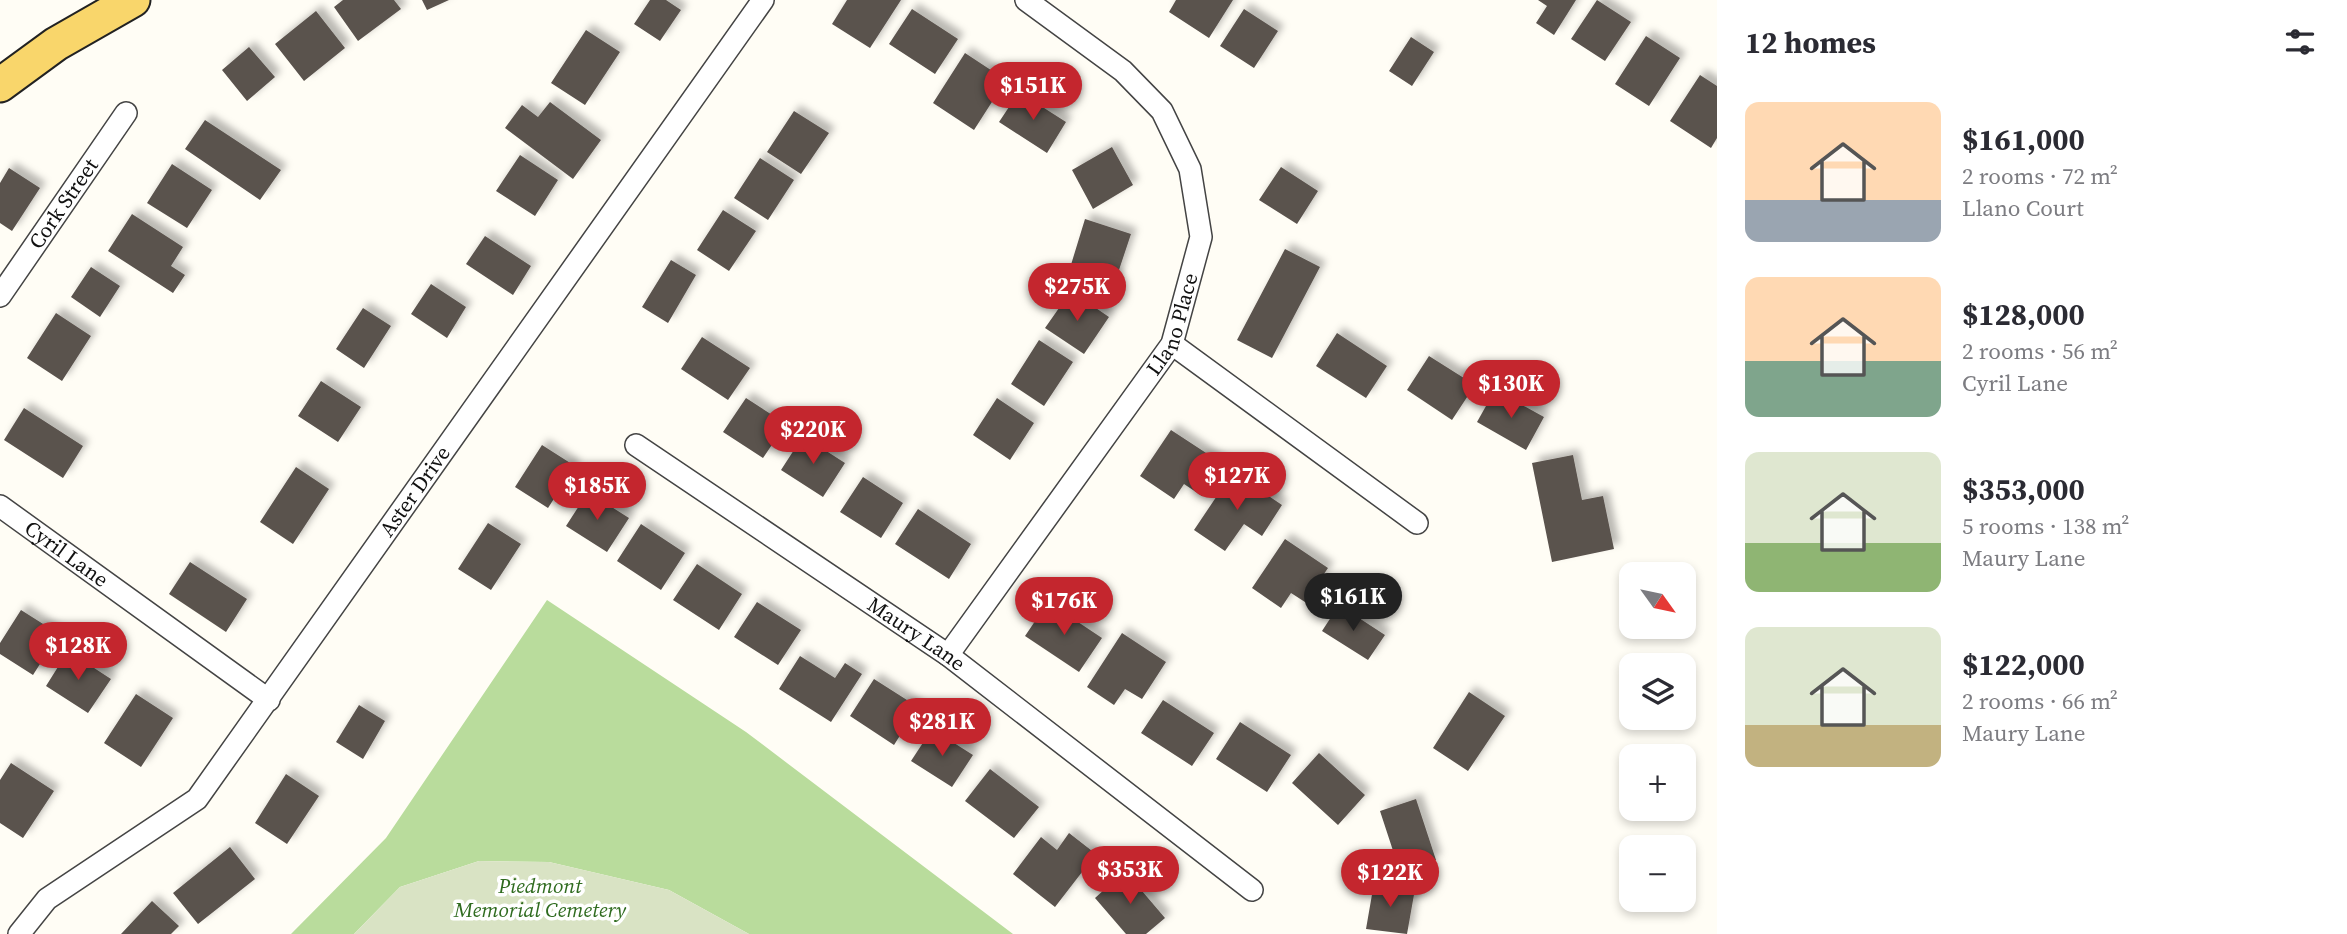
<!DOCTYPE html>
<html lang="en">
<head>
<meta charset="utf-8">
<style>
	:root { --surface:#fff; --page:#f7f7f7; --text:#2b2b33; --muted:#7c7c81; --accent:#c4262e }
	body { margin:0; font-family:"Source Serif 4",serif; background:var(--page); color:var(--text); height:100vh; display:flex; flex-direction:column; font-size:26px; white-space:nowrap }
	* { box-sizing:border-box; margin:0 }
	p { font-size:23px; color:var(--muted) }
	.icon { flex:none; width:38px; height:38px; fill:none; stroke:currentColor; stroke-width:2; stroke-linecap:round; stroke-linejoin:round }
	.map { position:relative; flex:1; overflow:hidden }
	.details { display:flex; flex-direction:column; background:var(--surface); width:630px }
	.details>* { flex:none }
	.needle { width:46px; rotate:123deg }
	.fabs { position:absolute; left:1619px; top:562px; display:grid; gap:14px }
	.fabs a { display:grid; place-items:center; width:77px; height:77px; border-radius:14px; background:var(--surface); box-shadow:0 4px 10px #0003; font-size:35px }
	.price { position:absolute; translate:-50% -60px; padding:0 16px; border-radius:24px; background:var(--accent); color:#fff; font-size:23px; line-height:46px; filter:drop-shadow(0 2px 4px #0008) }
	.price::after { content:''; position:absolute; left:50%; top:42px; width:21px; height:16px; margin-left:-10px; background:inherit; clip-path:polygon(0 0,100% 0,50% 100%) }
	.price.on { background:#222; color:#fff }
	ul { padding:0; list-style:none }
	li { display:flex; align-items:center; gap:21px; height:175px; padding:0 28px }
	li span { display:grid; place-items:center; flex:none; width:196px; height:140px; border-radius:14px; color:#555 }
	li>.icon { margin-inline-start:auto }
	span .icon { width:84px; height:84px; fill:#fffc; stroke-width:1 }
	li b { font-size:30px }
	h2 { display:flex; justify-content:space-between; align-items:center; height:84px; padding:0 28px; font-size:30px }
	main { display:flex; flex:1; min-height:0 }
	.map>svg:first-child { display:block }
	.forest { fill:#b9dc9c }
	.cemetery { fill:#d9e3c4 }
	.building { fill:#5a524d; filter:url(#shadow) }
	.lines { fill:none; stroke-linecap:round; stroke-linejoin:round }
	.minor-casing { stroke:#444; stroke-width:24 }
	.primary-casing { stroke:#222; stroke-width:37 }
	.minor { stroke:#fff; stroke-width:21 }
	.primary { stroke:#f9d66b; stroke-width:33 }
	.labels { text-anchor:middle; stroke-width:7; stroke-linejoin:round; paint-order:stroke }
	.street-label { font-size:21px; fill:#111; stroke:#fff }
	.park-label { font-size:21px; font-style:italic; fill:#2f6b1f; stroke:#fff }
</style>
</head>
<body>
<main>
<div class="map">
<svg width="1717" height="934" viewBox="0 0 1717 934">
	<defs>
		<filter id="shadow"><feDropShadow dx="6" dy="-6" stdDeviation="3.5" flood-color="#0004"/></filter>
	</defs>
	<rect width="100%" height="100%" fill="#fffdf5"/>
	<path class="forest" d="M547,600L746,732L1013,934H749L669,890L549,862L479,861L400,887L354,934H291L386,838Z"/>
	<path class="cemetery" d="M479,861L549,862L669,890L749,934H354L400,887Z"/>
	<path class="building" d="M343,0H394L401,9L358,41L334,7Z
		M422,0H449L427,10Z
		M650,0H666L681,10L660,41L634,24Z
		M847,0H901L870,48L832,24Z
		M1176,0H1233L1209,38L1169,12Z
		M1538,0H1576L1554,35L1536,23L1547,6Z
		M1597,0L1631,22L1605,61L1571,39Z
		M912,9L958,39L935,74L889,44Z
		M1244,9L1278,31L1254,68L1220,46Z
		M316,11L345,48L304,81L275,44Z
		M586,30L620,52L585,105L551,83Z
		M1646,36L1680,58L1649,106L1615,84Z
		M1411,37L1434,52L1412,86L1389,71Z
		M249,47L275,77L247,101L222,70Z
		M965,53L1006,80L974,130L933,103Z
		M1700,75L1717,86V138L1711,148L1670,121Z
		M1019,92L1066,122L1047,153L999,122Z
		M550,102L601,140L573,179L505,128L522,105L538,117Z
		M794,111L829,133L801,174L767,152Z
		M205,120L281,170L260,200L185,149Z
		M1112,147L1133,185L1093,209L1072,170Z
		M520,155L558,180L535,216L496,191Z
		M760,158L794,180L768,220L734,198Z
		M172,164L212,190L187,228L147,203Z
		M1281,167L1318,191L1297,224L1259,200Z
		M9,168L40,188L12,231L0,223V183Z
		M723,210L756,231L729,271L697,250Z
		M132,214L183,247L171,266L185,275L173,293L108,251Z
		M1085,219L1131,234L1115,282L1070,268Z
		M485,236L531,266L513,295L466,264Z
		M1285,249L1320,267L1272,358L1237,340Z
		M671,260L696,275L668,323L642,307Z
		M91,267L120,286L100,317L71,297Z
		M431,284L466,307L447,338L411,314Z
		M1071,291L1109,317L1084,354L1045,328Z
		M363,308L391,326L364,368L336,349Z
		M56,313L91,336L62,381L27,358Z
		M1337,333L1387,366L1366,398L1316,366Z
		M702,337L750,368L728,400L681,369Z
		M1039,340L1073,362L1044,406L1011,384Z
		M1429,356L1475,385L1452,420L1407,390Z
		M321,381L361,407L338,442L298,416Z
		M1495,390L1544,417L1526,450L1477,422Z
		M746,398L786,424L763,458L723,432Z
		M997,398L1034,423L1010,460L973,435Z
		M24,408L83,446L63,478L4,440Z
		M1171,430L1223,464L1202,496L1184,484L1174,499L1140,476Z
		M803,436L845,463L823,497L781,470Z
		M542,445L575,466L548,508L515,487Z
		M1573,455L1582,500L1603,496L1614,549L1552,562L1532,463Z
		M296,467L329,489L293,544L260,522Z
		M1233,472L1282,505L1262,536L1244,524L1225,551L1194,530Z
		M863,477L903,503L881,538L840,512Z
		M588,492L629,518L607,552L566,526Z
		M918,509L971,544L949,579L895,544Z
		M488,523L521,544L491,590L458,569Z
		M641,524L685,553L661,590L617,561Z
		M1285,539L1328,568L1305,602L1291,593L1281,608L1252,588Z
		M190,562L247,599L226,632L169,594Z
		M697,564L742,594L719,630L673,600Z
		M757,602L801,630L778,665L734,637Z
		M1048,602L1102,638L1079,672L1025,636Z
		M1339,605L1385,635L1368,660L1322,631Z
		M21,610L59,634L33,675L0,654V643Z
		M1122,633L1166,662L1142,699L1125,689L1114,705L1087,687Z
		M68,651L111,679L88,713L46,686Z
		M800,656L835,678L845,663L862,674L831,722L779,689Z
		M874,679L918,707L894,745L850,716Z
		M1469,692L1505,716L1468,771L1433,748Z
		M136,694L173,718L141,767L104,743Z
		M1163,700L1214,733L1192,766L1141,733Z
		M359,705L385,721L363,759L336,742Z
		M1240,722L1291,755L1267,792L1216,759Z
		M932,729L973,755L952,787L911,761Z
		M1319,753L1365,795L1338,825L1292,783Z
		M11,763L54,791L23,838L0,823V780Z
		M990,769L1039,807L1014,838L965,801Z
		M286,774L319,796L287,844L255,823Z
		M1416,799L1436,860L1400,872L1380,811Z
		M1069,833L1096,854L1055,907L1013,874L1041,837L1057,850Z
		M230,847L255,879L198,924L173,893Z
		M1125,871L1165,918L1146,934H1126L1095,898Z
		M1374,883L1415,889L1407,934L1366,929Z
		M152,901L179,926L171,934H121Z"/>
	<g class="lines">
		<defs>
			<g id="minor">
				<path id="s1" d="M0,296L126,113"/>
				<path d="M1172,344L1417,523"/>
				<path id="s2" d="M636,445L948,655L1252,890"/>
				<path id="s3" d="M0,506L269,700"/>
				<path id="s4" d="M948,655L1172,344L1201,237L1190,169L1162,111L1123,71L1026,0"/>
				<path id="s5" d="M19,934L47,899L197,799L763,0"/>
			</g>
			<path id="primary" d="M0,85L56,44L133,0"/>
		</defs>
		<use href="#minor" class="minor-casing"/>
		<use href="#primary" class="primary-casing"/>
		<use href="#minor" class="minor"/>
		<use href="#primary" class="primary"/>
	</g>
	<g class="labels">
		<g class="street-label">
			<text dy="7" stroke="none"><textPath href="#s1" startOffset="112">Cork Street</textPath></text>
			<text dy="7" stroke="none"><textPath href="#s4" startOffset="402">Llano Place</textPath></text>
			<text dy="7" stroke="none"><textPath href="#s5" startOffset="602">Aster Drive</textPath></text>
			<text dy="7" stroke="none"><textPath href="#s3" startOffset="82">Cyril Lane</textPath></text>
			<text dy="7" stroke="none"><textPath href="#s2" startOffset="338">Maury Lane</textPath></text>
		</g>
		<g class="park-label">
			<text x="540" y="893">Piedmont<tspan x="540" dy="24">Memorial Cemetery</tspan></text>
		</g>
	</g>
</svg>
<div class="fabs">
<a><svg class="needle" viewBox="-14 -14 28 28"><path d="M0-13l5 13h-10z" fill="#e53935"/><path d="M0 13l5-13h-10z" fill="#7c7c81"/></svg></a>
<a><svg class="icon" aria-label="layers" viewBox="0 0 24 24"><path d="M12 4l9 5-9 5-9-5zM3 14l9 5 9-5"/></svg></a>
<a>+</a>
<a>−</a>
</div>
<b class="price" style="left:1033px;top:122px">$151K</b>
<b class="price" style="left:1077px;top:323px">$275K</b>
<b class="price" style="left:1511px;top:420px">$130K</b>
<b class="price" style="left:813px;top:466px">$220K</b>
<b class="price" style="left:1237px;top:512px">$127K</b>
<b class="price" style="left:597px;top:522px">$185K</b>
<b class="price on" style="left:1353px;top:633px">$161K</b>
<b class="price" style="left:1064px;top:637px">$176K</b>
<b class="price" style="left:78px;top:682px">$128K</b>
<b class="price" style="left:942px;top:758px">$281K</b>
<b class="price" style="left:1130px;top:906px">$353K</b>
<b class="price" style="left:1390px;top:909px">$122K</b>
</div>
<section class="details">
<h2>12 homes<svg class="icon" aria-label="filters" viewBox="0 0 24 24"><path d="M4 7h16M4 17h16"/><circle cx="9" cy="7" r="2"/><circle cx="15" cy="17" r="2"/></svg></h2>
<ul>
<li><span style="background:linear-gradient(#ffd9b3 70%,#9aa5b1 0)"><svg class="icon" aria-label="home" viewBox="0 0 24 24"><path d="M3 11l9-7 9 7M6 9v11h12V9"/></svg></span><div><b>$161,000</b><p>2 rooms · 72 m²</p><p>Llano Court</p></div></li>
<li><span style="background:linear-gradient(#ffd9b3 60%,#7fa58c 0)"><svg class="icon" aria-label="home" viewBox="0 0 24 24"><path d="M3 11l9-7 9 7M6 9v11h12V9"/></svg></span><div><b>$128,000</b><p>2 rooms · 56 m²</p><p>Cyril Lane</p></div></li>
<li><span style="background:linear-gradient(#dfe7d0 65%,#8fb573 0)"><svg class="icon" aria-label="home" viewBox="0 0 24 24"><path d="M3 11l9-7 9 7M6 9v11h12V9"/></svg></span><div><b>$353,000</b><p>5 rooms · 138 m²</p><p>Maury Lane</p></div></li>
<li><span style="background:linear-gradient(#dfe7d0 70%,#c2b280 0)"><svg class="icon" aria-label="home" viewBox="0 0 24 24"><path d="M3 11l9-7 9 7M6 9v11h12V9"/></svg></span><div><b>$122,000</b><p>2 rooms · 66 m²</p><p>Maury Lane</p></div></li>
</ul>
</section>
</main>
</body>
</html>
